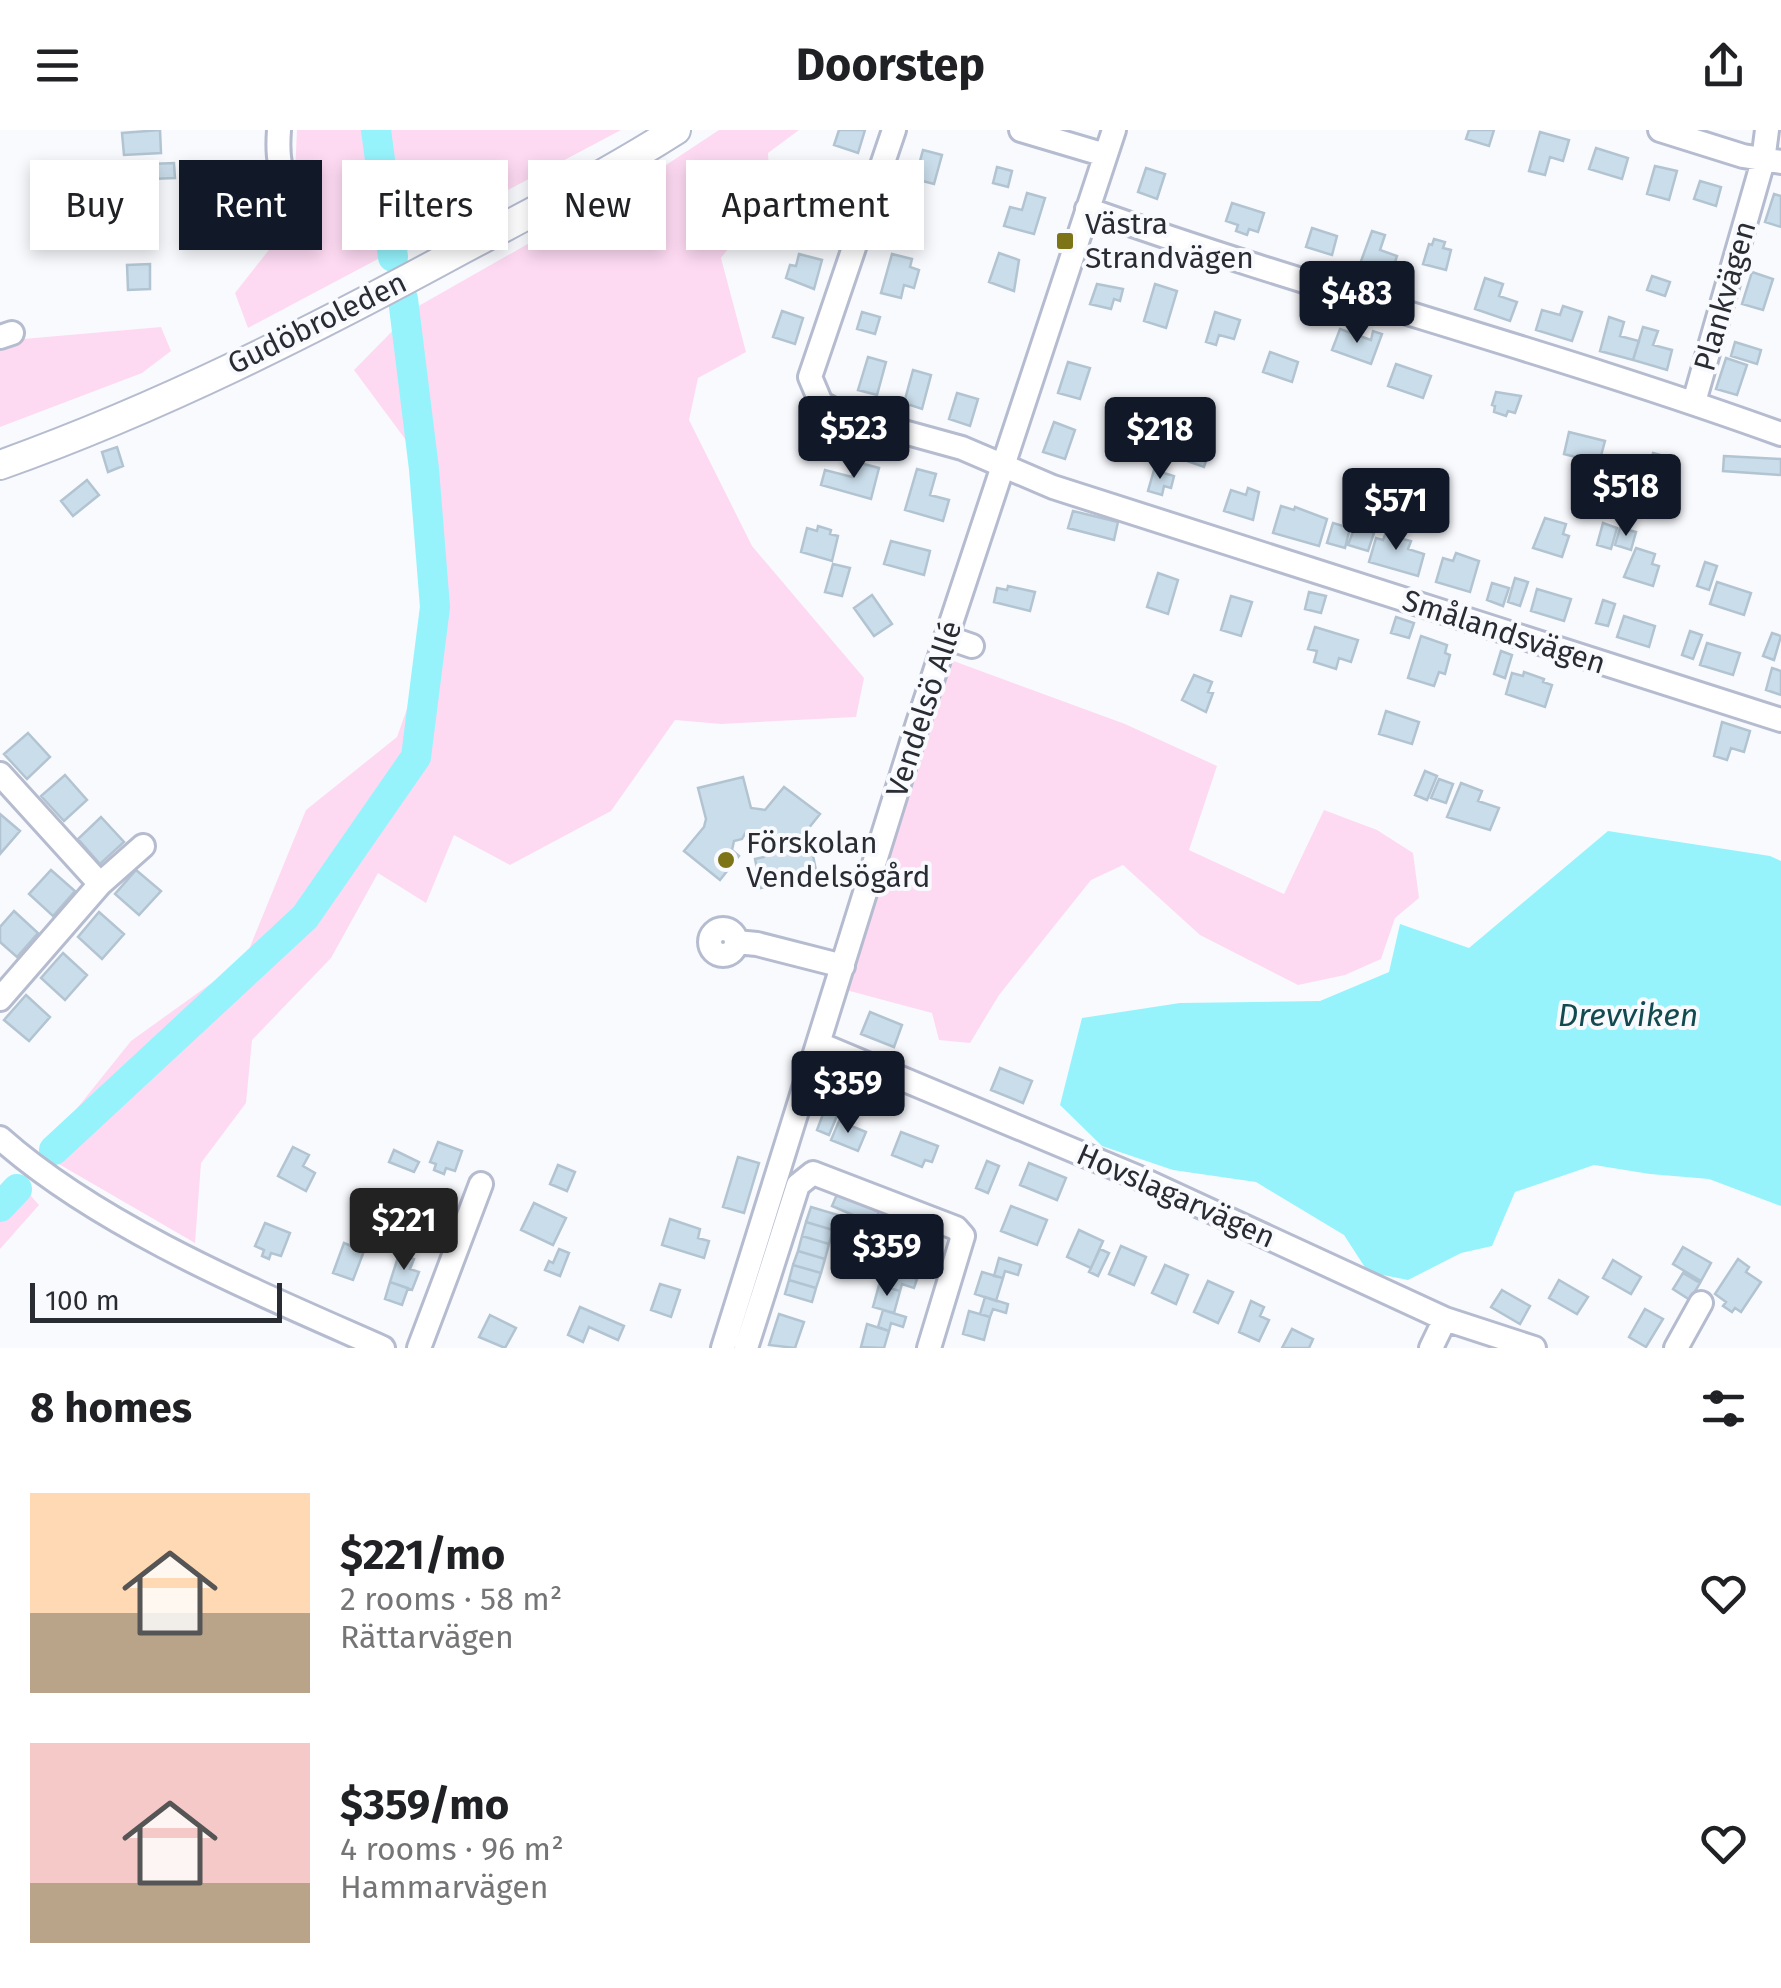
<!DOCTYPE html>
<html lang="en">
<head>
<meta charset="utf-8">
<style>
	:root { --surface:#fff; --page:#f6f6f6; --text:#202124; --muted:#757577; --accent:#111827 }
	body { margin:0; font-family:"Fira Sans",sans-serif; background:var(--page); color:var(--text); height:100vh; display:flex; flex-direction:column; font-size:38px; white-space:nowrap }
	* { box-sizing:border-box; margin:0 }
	p { font-size:32px; color:var(--muted) }
	.icon { flex:none; width:55px; height:55px; fill:none; stroke:currentColor; stroke-width:2; stroke-linecap:round; stroke-linejoin:round }
	.map { position:relative; height:1218px; overflow:hidden }
	.sheet { display:flex; flex-direction:column; background:var(--surface); flex:1 }
	.sheet>* { flex:none }
	.banner { position:absolute; left:30px; top:30px; width:1000px; height:90px; display:flex; gap:20px }
	.scale { position:absolute; left:30px; bottom:25px; width:252px; box-sizing:border-box; padding-left:10px; border:5px solid #2a2c34; border-top:0; font-size:28px; line-height:35px; white-space:nowrap; color:#2a2c34; -webkit-text-stroke:8px #f9fafe; paint-order:stroke }
	.price { position:absolute; translate:-50% -85px; padding:0 22px; border-radius:10px; background:var(--accent); color:#fff; font-size:32px; line-height:65px; filter:drop-shadow(0 2px 5px #0008) }
	.price::after { content:''; position:absolute; left:50%; top:60px; width:30px; height:22px; margin-left:-15px; background:inherit; clip-path:polygon(0 0,100% 0,50% 100%) }
	.price.current { background:#222; color:#fff }
	ul { padding:0; list-style:none }
	li { display:flex; align-items:center; gap:30px; height:250px; padding:0 30px }
	li span { display:grid; place-items:center; flex:none; width:280px; height:200px; border-radius:0px; color:#555 }
	li>.icon { margin-inline-start:auto }
	span .icon { width:120px; height:120px; fill:#fffc; stroke-width:1 }
	li b { font-size:42px }
	h2 { display:flex; justify-content:space-between; align-items:center; height:120px; padding:0 30px; font-size:42px }
	.tag { padding:0 35px; border-radius:0px; background:var(--surface); box-shadow:0 5px 15px #0003; font-size:35px; line-height:90px }
	.tag.current { background:var(--accent); color:#fff }
	header { display:flex; justify-content:space-between; align-items:center; height:130px; padding:0 30px; background:var(--surface); font-size:45px; font-weight:700 }
	.map>svg:first-child { display:block }
	.green { fill:#fddaf2 }
	.water { fill:#96f3fc }
	.lines { fill:none; stroke-linecap:round; stroke-linejoin:round }
	.river { stroke:#96f3fc; stroke-width:30 }
	.building { fill:#caddea; stroke:#b2c4d1; stroke-width:2.5 }
	.minor-casing { stroke:#b6bccf; stroke-width:28 }
	.major-casing { stroke:#b6bccf; stroke-width:32 }
	.minor { stroke:#fff; stroke-width:22 }
	.major { stroke:#fff; stroke-width:28 }
	.poi-dot { fill:#7d7417; stroke:#f9fafe; stroke-width:4 }
	.labels { text-anchor:middle; stroke-width:8; stroke-linejoin:round; paint-order:stroke }
	.poi-label { font-size:30px; fill:#2a2c34; stroke:#f9fafe; text-anchor:start }
	.street-label { font-size:30px; fill:#2a2c34; stroke:#f9fafe }
	.water-label { font-size:32px; font-style:italic; fill:#124a50; stroke:#f9fafe }
</style>
</head>
<body>
<header><svg class="icon" aria-label="menu" viewBox="0 0 24 24"><path d="M4 6h16M4 12h16M4 18h16"/></svg>Doorstep<svg class="icon" aria-label="share" viewBox="0 0 24 24"><path d="M12 15V3M7 8l5-5 5 5M5 13v7h14v-7"/></svg></header>
<div class="map">
<svg width="1781" height="1218" viewBox="0 0 1781 1218">
	<rect width="100%" height="100%" fill="#f9fafe"/>
	<path class="green" d="M297,0H621L248,198L235,163L283,102L295,43Z
		M719,0H799L768,23L770,65L721,128L746,222L698,248L689,290L752,416L864,548L856,587L721,594L675,590L611,681L510,735L454,705L426,773L378,743L331,828L252,910L246,973L201,1033L195,1113L57,1033L66,992L131,911L245,829L306,680L397,607L447,466L411,317L354,240L415,178L663,37Z
		M161,197L171,221L142,243L0,297V221L23,209Z
		M951,530L1125,594L1217,636L1189,720L1284,764L1324,680L1377,700L1413,723L1419,768L1395,788L1381,829L1345,845L1298,855L1200,805L1123,735L1091,750L999,865L970,913L939,910L932,883L846,860Z
		M16,1049L39,1075L0,1119V1062Z"/>
	<path class="water" d="M1608,701L1770,726L1781,731V1076L1709,1049L1650,1044L1594,1035L1515,1062L1492,1116L1461,1123L1408,1150L1368,1142L1344,1105L1256,1052L1173,1040L1102,1016L1060,975L1082,888L1180,873L1320,871L1389,842L1400,794L1469,818Z"/>
	<g class="lines">
		<path class="river" d="M376,0L393,127
			M54,1020L305,787L416,627L435,477L424,339L403,169
			M0,1077L17,1059"/>
	</g>
	<path class="building" d="M160,0L161,23L124,25L122,3Z
		M839,0H865L858,23L834,15Z
		M1469,0H1494L1489,16L1466,9Z
		M1540,2L1569,10L1563,31L1550,27L1545,45L1529,41Z
		M1596,18L1628,28L1622,49L1589,39Z
		M923,20L942,25L934,54L915,49Z
		M174,33L175,48L151,49L150,34Z
		M1655,36L1677,41L1669,70L1647,64Z
		M997,37L1012,41L1008,57L993,53Z
		M1146,38L1165,44L1157,69L1138,62Z
		M227,46V76L199,77L198,47Z
		M1700,51L1721,57L1716,76L1694,69Z
		M84,53H111L112,90L85,91Z
		M1027,63L1045,68L1034,104L1004,96L1010,77L1022,80Z
		M1774,64L1781,66V97L1765,92Z
		M819,70L840,76L833,101L812,95Z
		M1232,73L1264,83L1258,102L1249,99L1247,105L1236,101L1238,95L1226,91Z
		M1312,98L1337,106L1332,125L1306,117Z
		M1372,101L1385,105L1380,120L1397,126L1391,145L1360,134Z
		M1434,109L1445,112L1443,118L1451,120L1446,140L1423,134L1429,114L1432,115Z
		M999,123L1019,130L1014,161L989,152Z
		M799,124L822,130L814,159L786,148L790,135L796,136Z
		M892,124L912,129L910,137L919,140L914,158L904,155L901,168L881,163Z
		M150,134V159L128,160L127,135Z
		M1752,142L1773,149L1763,180L1742,174Z
		M1652,146L1670,152L1665,166L1647,160Z
		M1485,148L1503,154L1499,166L1517,172L1510,191L1475,179Z
		M1097,154L1123,159L1120,171L1114,169L1111,179L1090,174Z
		M1155,154L1177,161L1166,198L1144,191Z
		M1563,176L1582,182L1572,211L1536,200L1542,180L1560,185Z
		M782,181L803,188L795,214L773,207Z
		M862,182L880,187L875,204L857,199Z
		M1215,182L1240,190L1234,209L1219,205L1216,215L1206,212Z
		M1609,187L1624,192L1620,206L1639,211L1633,230L1600,221Z
		M1643,197L1658,201L1653,215L1672,220L1667,240L1633,230Z
		M1340,199L1371,210L1373,201L1382,204L1371,234L1332,220Z
		M1735,212L1761,220L1757,234L1731,226Z
		M1270,222L1298,232L1292,252L1263,242Z
		M868,227L886,232L877,265L858,260Z
		M1726,228L1747,235L1737,265L1716,259Z
		M1068,232L1090,238L1080,269L1058,263Z
		M1396,234L1431,246L1423,268L1388,256Z
		M913,240L931,245L922,279L904,273Z
		M1496,262L1521,266L1515,283L1508,281L1506,286L1494,282L1495,276L1492,275Z
		M957,263L978,269L970,296L949,289Z
		M1054,292L1075,300L1065,329L1043,322Z
		M1171,300L1212,313L1204,337L1164,323Z
		M1569,302L1605,311L1599,333L1564,324Z
		M117,317L123,336L108,342L102,322Z
		M1653,323L1668,327L1670,332L1660,367L1640,362Z
		M1724,326L1781,329V345L1723,341Z
		M856,332L879,338L871,369L821,355L825,340L852,347Z
		M917,339L936,344L930,365L949,370L943,391L905,380Z
		M1154,340L1174,346L1171,358L1164,356L1162,365L1148,361Z
		M87,350L99,365L73,386L61,371Z
		M1248,358L1259,362L1253,390L1224,381L1231,360L1246,365Z
		M1281,376L1294,380L1295,377L1327,389L1319,416L1273,403Z
		M1073,381L1118,392L1114,410L1068,398Z
		M1545,388L1566,394L1563,404L1569,406L1562,427L1533,418Z
		M1333,393L1350,398L1345,418L1327,413Z
		M1603,393L1617,398L1611,419L1597,415Z
		M1389,395L1402,399L1399,408L1411,411L1408,419L1424,424L1418,446L1369,432L1376,408L1383,410Z
		M818,396L831,400L830,404L838,406L832,431L801,422L807,398L817,401Z
		M1355,396L1374,403L1368,421L1348,415Z
		M1620,398L1636,402L1631,420L1615,415Z
		M891,411L930,421L924,445L884,434Z
		M1636,418L1655,424L1652,434L1659,436L1653,456L1624,447Z
		M1456,423L1479,431L1470,462L1436,452L1443,428L1453,431Z
		M1705,432L1717,436L1709,460L1697,456Z
		M833,434L850,438L842,466L825,462Z
		M1158,443L1178,450L1168,484L1147,477Z
		M1515,448L1528,452L1520,476L1508,472Z
		M1717,452L1751,463L1744,485L1710,474Z
		M1492,453L1509,458L1503,476L1487,470Z
		M1008,456L1035,462L1030,481L994,472L997,458L1007,460Z
		M1537,459L1571,469L1564,491L1531,481Z
		M1309,462L1326,466L1321,483L1305,479Z
		M872,465L892,494L874,506L854,478Z
		M1231,466L1252,472L1241,506L1221,500Z
		M1603,470L1615,474L1608,496L1596,493Z
		M1624,486L1655,496L1649,517L1617,507Z
		M1396,487L1414,493L1409,508L1391,503Z
		M1315,497L1358,510L1351,532L1339,528L1336,539L1314,532L1317,521L1308,519Z
		M1690,501L1702,505L1693,529L1682,525Z
		M1772,503L1781,506L1774,530L1763,526Z
		M1421,506L1447,515L1445,523L1450,525L1445,544L1439,542L1434,556L1408,548Z
		M1707,513L1740,523L1733,545L1700,535Z
		M1501,521L1512,525L1505,548L1494,544Z
		M1772,538L1781,541V565L1766,560Z
		M1524,542L1544,549L1543,552L1552,555L1545,577L1506,564L1512,543L1523,546Z
		M1194,545L1212,552L1208,562L1213,563L1206,582L1182,570Z
		M1386,581L1419,592L1412,614L1379,604Z
		M1722,592L1750,601L1744,622L1731,618L1727,630L1714,626Z
		M28,603L50,627L27,649L4,624Z
		M1425,641L1437,646L1427,670L1415,665Z
		M65,645L87,670L64,691L41,666Z
		M743,647L751,678L765,680L784,657L820,684L800,709L801,718L811,716L817,745L761,758L755,729L764,727L767,717L762,705L746,702L742,709L734,711L732,720L739,726L720,750L684,721L704,697L706,689L698,658Z
		M1439,649L1453,654L1446,673L1431,668Z
		M1461,653L1482,661L1478,671L1499,678L1490,700L1447,687Z
		M0,684L20,701L0,724Z
		M101,687L124,712L100,734L78,709Z
		M51,740L75,761L53,786L29,764Z
		M136,740L161,761L139,785L115,764Z
		M14,781L38,803L17,827L0,812V797Z
		M99,782L124,804L102,829L78,807Z
		M63,823L87,845L65,870L41,848Z
		M26,865L50,887L29,911L4,890Z
		M870,882L902,895L894,917L861,904Z
		M1000,938L1032,951L1023,973L991,960Z
		M826,976L839,981L829,1005L817,1000Z
		M839,991L866,1002L858,1021L831,1010Z
		M901,1002L938,1016L932,1032L925,1030L922,1037L892,1025Z
		M438,1012L462,1021L455,1041L446,1038L444,1044L434,1040L436,1034L430,1032Z
		M293,1017L309,1025L303,1036L315,1043L306,1061L278,1046Z
		M394,1020L419,1032L414,1042L389,1032Z
		M738,1027L759,1033L744,1083L723,1077Z
		M987,1031L999,1036L988,1063L976,1058Z
		M1029,1033L1066,1048L1057,1070L1020,1055Z
		M558,1035L575,1042L567,1061L550,1054Z
		M838,1062L880,1079L874,1094L832,1076Z
		M534,1073L566,1088L553,1115L521,1100Z
		M1011,1076L1047,1090L1037,1115L1001,1101Z
		M811,1077L838,1085L833,1100L806,1092Z
		M670,1089L700,1099L698,1108L709,1111L704,1128L662,1115Z
		M806,1092L833,1100L829,1114L802,1106Z
		M265,1093L290,1103L281,1126L271,1123L269,1129L262,1126L264,1120L255,1116Z
		M421,1099L438,1105L433,1121L415,1115Z
		M1079,1100L1103,1111L1091,1138L1067,1127Z
		M902,1101L929,1110L926,1120L915,1116L913,1123L903,1120L905,1114L899,1112Z
		M802,1106L829,1114L825,1129L798,1121Z
		M344,1113L364,1121L353,1150L333,1143Z
		M887,1115L913,1123L906,1145L880,1138Z
		M1121,1116L1146,1127L1134,1155L1109,1144Z
		M1683,1117L1711,1133L1701,1151L1673,1134Z
		M559,1119L569,1123L560,1146L545,1140L549,1131L553,1133Z
		M1100,1119L1109,1123L1098,1146L1089,1142Z
		M798,1121L825,1129L821,1143L793,1135Z
		M399,1124L414,1129L410,1139L419,1142L412,1160L390,1152Z
		M999,1128L1021,1135L1018,1145L1005,1141L1003,1148L994,1146Z
		M1738,1129L1749,1137L1746,1142L1761,1152L1741,1182L1735,1178L1732,1182L1723,1176L1726,1172L1715,1164Z
		M1613,1130L1641,1147L1631,1164L1603,1148Z
		M793,1135L821,1143L816,1158L789,1150Z
		M1165,1135L1188,1145L1176,1174L1152,1163Z
		M894,1142L917,1149L914,1158L902,1154L900,1161L889,1158Z
		M982,1142L1003,1148L996,1171L975,1164Z
		M1683,1143L1700,1153L1690,1170L1673,1159Z
		M789,1150L816,1158L812,1172L785,1164Z
		M1559,1150L1588,1167L1577,1184L1549,1168Z
		M1208,1151L1233,1162L1218,1193L1194,1182Z
		M390,1152L408,1158L402,1175L385,1169Z
		M660,1154L680,1160L671,1187L651,1180Z
		M879,1155L900,1161L894,1183L873,1177Z
		M1502,1160L1530,1176L1520,1194L1491,1177Z
		M985,1167L1008,1174L1006,1183L993,1179L990,1187L980,1184Z
		M1251,1171L1264,1177L1260,1186L1269,1190L1259,1211L1239,1202Z
		M580,1177L624,1196L618,1210L589,1197L583,1212L568,1205Z
		M1645,1179L1663,1189L1646,1217L1629,1207Z
		M883,1180L906,1187L903,1197L891,1193L889,1201L878,1197Z
		M969,1181L990,1187L984,1210L963,1204Z
		M779,1184L804,1192L795,1218L769,1215Z
		M490,1185L516,1198L505,1218L479,1207Z
		M867,1194L889,1201L884,1218L861,1217Z
		M1292,1199L1313,1209L1309,1218H1282Z"/>
	<g class="lines">
		<defs>
			<path id="minor" d="M279,0C277,26 279,45 295,67
				M894,0L810,247L821,273L842,285L962,318L1053,357L1781,590
				M1021,0L1105,25
				M1660,0L1743,26L1781,32
				M1087,79C1316,161 1552,221 1781,304
				M0,207L12,203
				M1694,272L1763,31L1767,0
				M946,507L972,516
				M0,644L100,754
				M710 812a13 13 0 1 1 26 0a13 13 0 1 1-26 0Z
				M736,812L757,814L843,836
				M0,869L100,754L143,716
				M819,914L1137,1047L1445,1189L1534,1218
				M0,1008C101,1098 259,1163 383,1218
				M419,1218L481,1054
				M723,1218L918,593L1114,0
				M746,1218L798,1055L813,1043L956,1098L963,1106L929,1218
				M1431,1218L1445,1189
				M1676,1218L1701,1173"/>
			<path id="major" d="M0,335C160,278 314,200 463,119C534,81 607,44 676,0"/>
		</defs>
		<use href="#minor" class="minor-casing"/>
		<use href="#major" class="major-casing"/>
		<use href="#minor" class="minor"/>
		<use href="#major" class="major"/>
	</g>
	<g class="poi-dot">
		<rect x="1055" y="101" width="20" height="20" rx="5"/>
		<circle cx="726" cy="730" r="10"/>
	</g>
	<g class="labels">
		<g class="poi-label">
			<text x="1085" y="104">Västra<tspan x="1085" dy="34">Strandvägen</tspan></text>
			<text x="746" y="723">Förskolan<tspan x="746" dy="34">Vendelsögård</tspan></text>
		</g>
		<g class="street-label">
			<text transform="translate(1725 166) rotate(-74)" y="10">Plankvägen</text>
			<text transform="translate(317 193) rotate(-26)" y="10">Gudöbroleden</text>
			<text transform="translate(1504 502) rotate(18)" y="10">Smålandsvägen</text>
			<text transform="translate(924 579) rotate(-72)" y="10">Vendelsö Allé</text>
			<text transform="translate(1176 1066) rotate(24)" y="10">Hovslagarvägen</text>
		</g>
		<g class="water-label">
			<text x="1628" y="896">Drevviken</text>
		</g>
	</g>
</svg>
<div class="scale">100 m</div>
<b class="price" style="left:1357px;top:216px">$483</b>
<b class="price" style="left:854px;top:351px">$523</b>
<b class="price" style="left:1160px;top:352px">$218</b>
<b class="price" style="left:1626px;top:409px">$518</b>
<b class="price" style="left:1396px;top:423px">$571</b>
<b class="price" style="left:848px;top:1006px">$359</b>
<b class="price current" style="left:404px;top:1143px">$221</b>
<b class="price" style="left:887px;top:1169px">$359</b>
<div class="banner">
<a class="tag">Buy</a>
<a class="tag current">Rent</a>
<a class="tag">Filters</a>
<a class="tag">New</a>
<a class="tag">Apartment</a>
</div>
</div>
<section class="sheet">
<h2>8 homes<svg class="icon" aria-label="filters" viewBox="0 0 24 24"><path d="M4 7h16M4 17h16"/><circle cx="9" cy="7" r="2"/><circle cx="15" cy="17" r="2"/></svg></h2>
<ul>
<li><span style="background:linear-gradient(#ffd9b3 60%,#b9a48a 0)"><svg class="icon" aria-label="home" viewBox="0 0 24 24"><path d="M3 11l9-7 9 7M6 9v11h12V9"/></svg></span><div><b>$221/mo</b><p>2 rooms · 58 m²</p><p>Rättarvägen</p></div><svg class="icon" aria-label="heart" viewBox="0 0 24 24"><path d="M12 20l-8-8c-3-5 5-10 8-4 3-6 11-1 8 4z"/></svg></li>
<li><span style="background:linear-gradient(#f6c9c9 70%,#b9a48a 0)"><svg class="icon" aria-label="home" viewBox="0 0 24 24"><path d="M3 11l9-7 9 7M6 9v11h12V9"/></svg></span><div><b>$359/mo</b><p>4 rooms · 96 m²</p><p>Hammarvägen</p></div><svg class="icon" aria-label="heart" viewBox="0 0 24 24"><path d="M12 20l-8-8c-3-5 5-10 8-4 3-6 11-1 8 4z"/></svg></li>
</ul>
</section>
</body>
</html>
